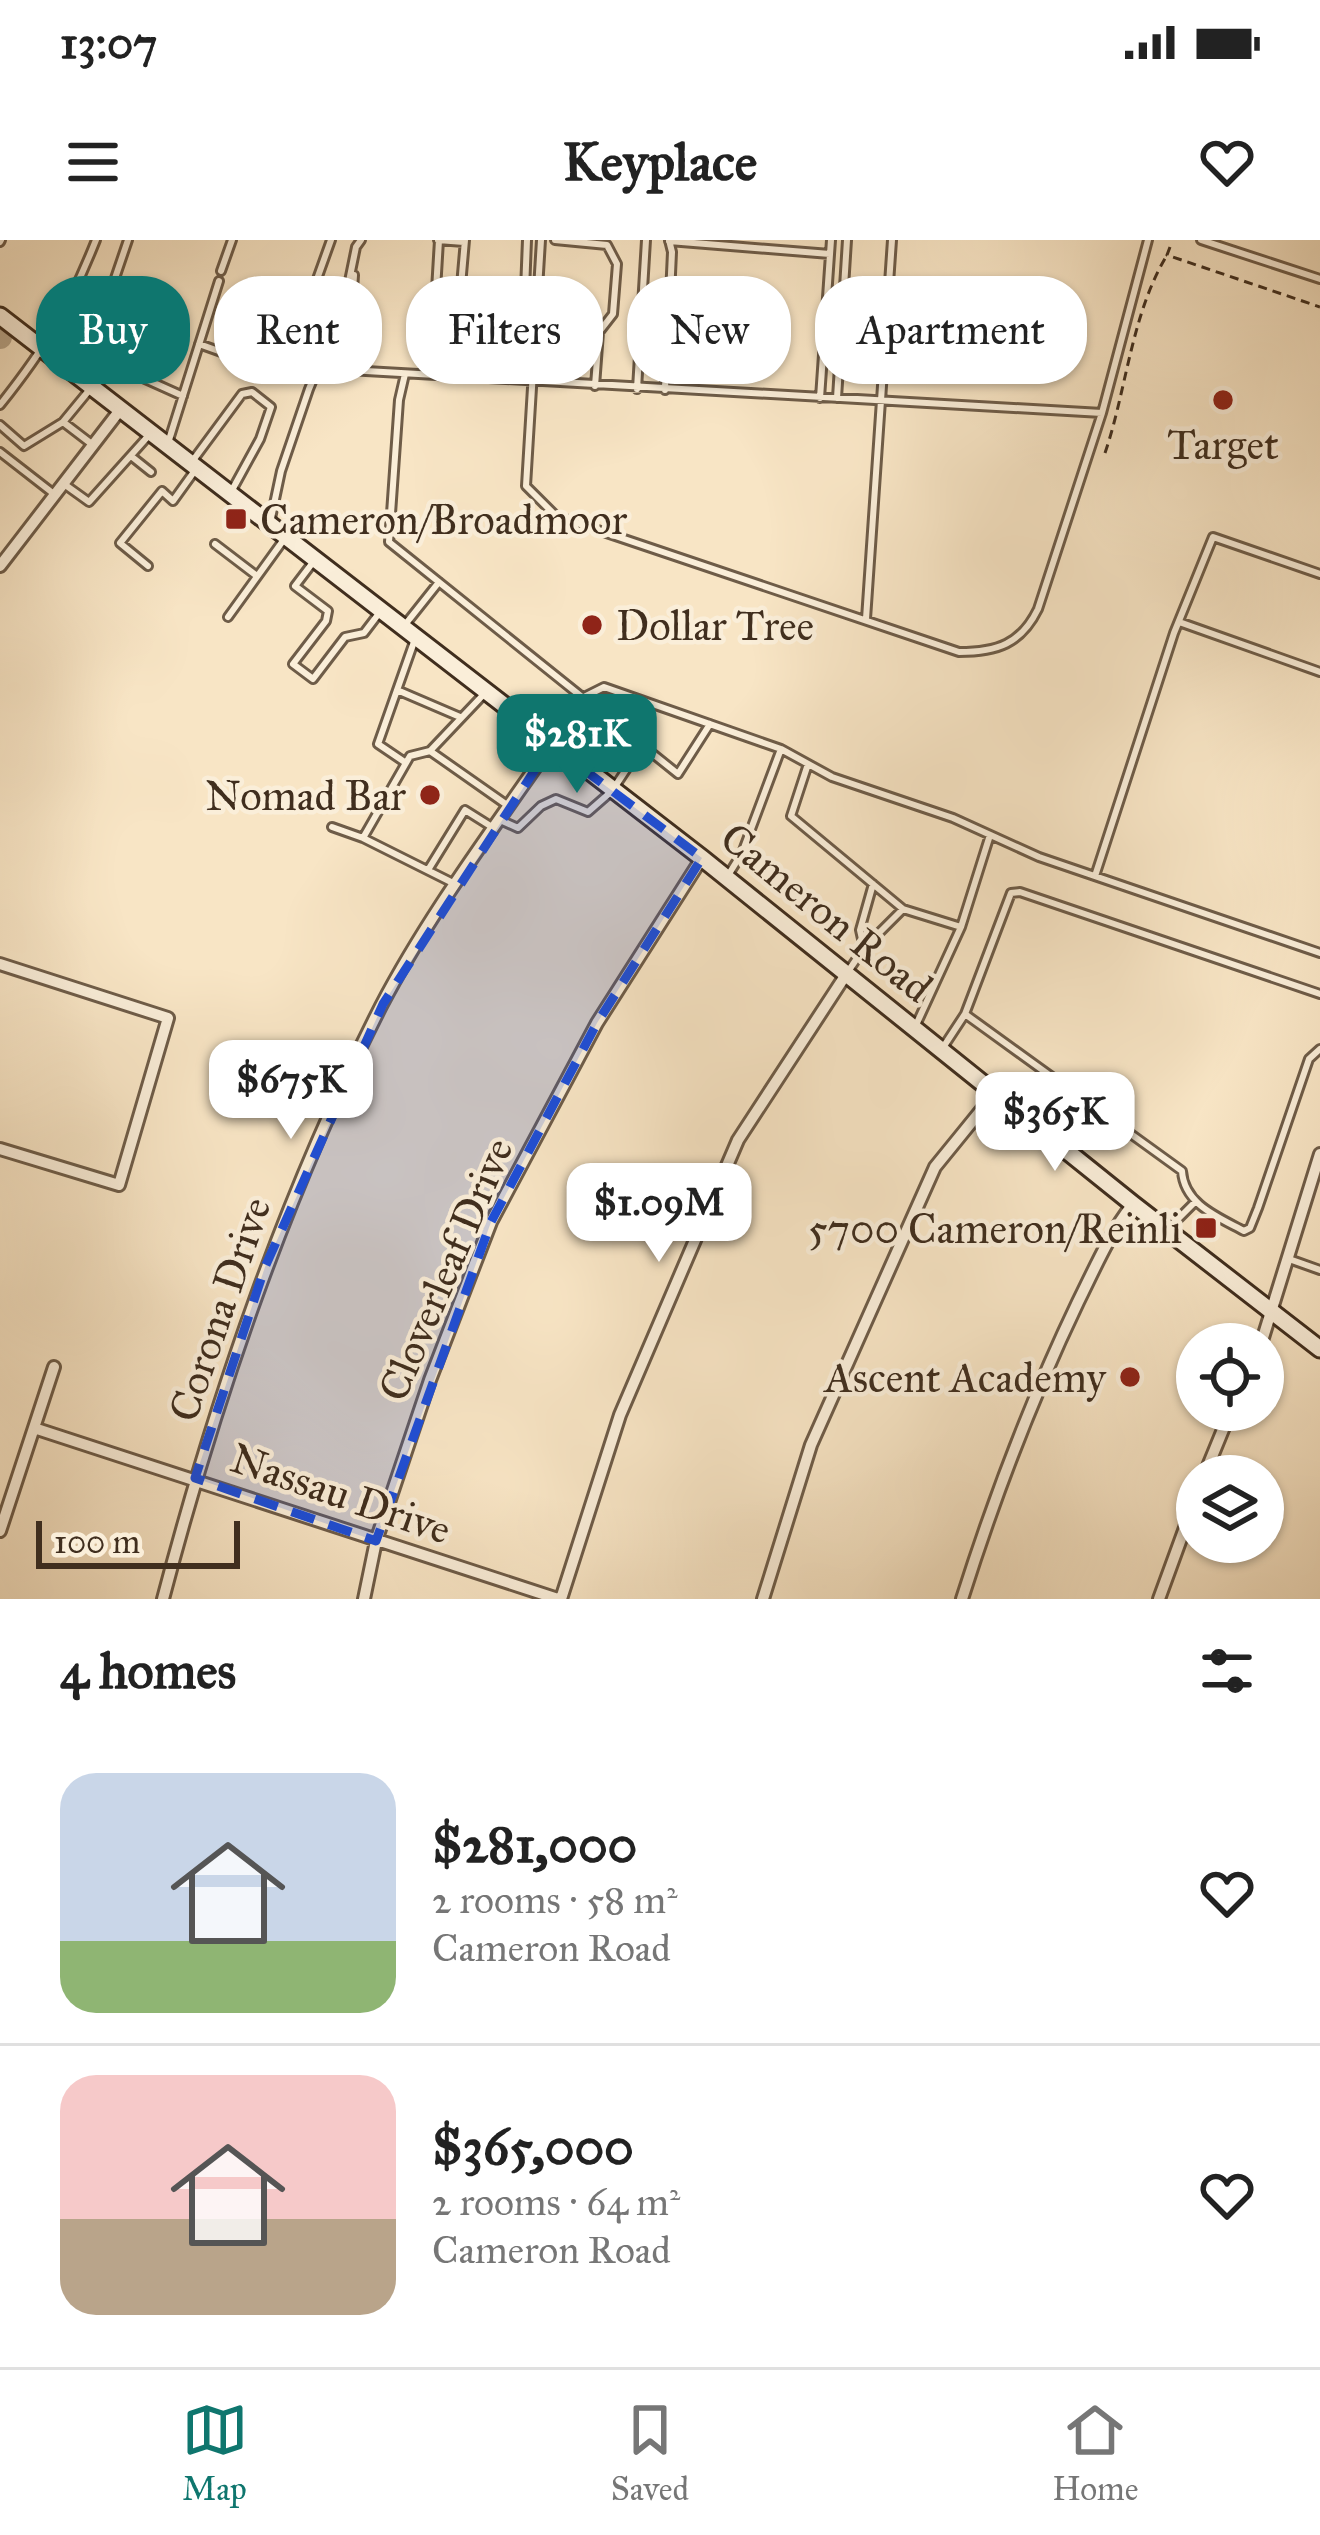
<!DOCTYPE html>
<html lang="en">
<head>
<meta charset="utf-8">
<style>
	:root { --surface:#fff; --page:#f2f2f2; --text:#222; --muted:#767676; --line:#e0e0e0; --accent:#0f766e }
	body { margin:0; font-family:"IM FELL Great Primer",serif; background:var(--page); color:var(--text); height:100vh; display:flex; flex-direction:column; font-size:45px; white-space:nowrap }
	* { box-sizing:border-box; margin:0 }
	p { font-size:39px; color:var(--muted) }
	.icon { flex:none; width:66px; height:66px; fill:none; stroke:currentColor; stroke-width:2; stroke-linecap:round; stroke-linejoin:round }
	.map { position:relative; height:1359px; overflow:hidden }
	.panel { display:flex; flex-direction:column; background:var(--surface); flex:1 }
	.panel>* { flex:none }
	.guide { position:absolute; left:36px; top:36px; width:1248px; height:108px; display:flex; gap:24px }
	.buttons { position:absolute; left:1176px; top:1083px; display:grid; gap:24px }
	.buttons a { display:grid; place-items:center; width:108px; height:108px; border-radius:50%; background:var(--surface); box-shadow:0 3px 9px #0004; font-size:60px }
	.scale { position:absolute; left:36px; bottom:30px; width:204px; box-sizing:border-box; padding-left:12px; border:6px solid #402e1e; border-top:0; font-size:33px; line-height:42px; white-space:nowrap; color:#402e1e; -webkit-text-stroke:9px #faeed9; paint-order:stroke }
	.price { position:absolute; translate:-50% -102px; padding:0 27px; border-radius:24px; background:#fff; color:#222; font-size:39px; line-height:78px; filter:drop-shadow(0 3px 6px #0008) }
	.price::after { content:''; position:absolute; left:50%; top:72px; width:36px; height:27px; margin-left:-18px; background:inherit; clip-path:polygon(0 0,100% 0,50% 100%) }
	.price.on { background:var(--accent); color:#fff }
	ul { padding:0; list-style:none }
	li { display:flex; align-items:center; gap:36px; height:300px; padding:0 60px }
	li+li { border-top:3px solid var(--line) }
	li span { display:grid; place-items:center; flex:none; width:336px; height:240px; border-radius:36px; color:#555 }
	li>.icon { margin-inline-start:auto }
	span .icon { width:144px; height:144px; fill:#fffc; stroke-width:1 }
	li b { font-size:51px }
	h2 { display:flex; justify-content:space-between; align-items:center; height:144px; padding:0 60px; font-size:51px }
	.chip { padding:0 42px; border-radius:48px; background:var(--surface); box-shadow:0 3px 9px #0004; font-size:42px; line-height:108px }
	.chip.on { background:var(--accent); color:#fff }
	.status { display:flex; justify-content:space-between; align-items:center; height:84px; padding:0 60px; background:var(--surface); direction:ltr }
	.status svg { height:33px; fill:currentColor }
	header { display:flex; justify-content:space-between; align-items:center; height:156px; padding:0 60px; background:var(--surface); font-size:54px; font-weight:700 }
	.tab-bar { display:flex; justify-content:space-around; align-items:center; height:168px; border-top:3px solid var(--line); background:var(--surface); font-size:33px; color:var(--muted) }
	.tab-bar a { display:grid; justify-items:center; gap:6px }
	.tab-bar .on { color:var(--accent) }
	.map>svg:first-child { display:block }
	.lines { fill:none; stroke-linecap:round; stroke-linejoin:round }
	.river { stroke:#b9a78c; stroke-width:24 }
	.lane-casing { stroke:#6e5c48; stroke-width:12 }
	.street-casing { stroke:#6e5c48; stroke-width:16 }
	.secondary-casing { stroke:#402e1e; stroke-width:21 }
	.path { stroke:#402e1e; stroke-width:3; stroke-dasharray:9 6; stroke-linecap:butt }
	.lane { stroke:#faeed9; stroke-width:6 }
	.street { stroke:#faeed9; stroke-width:10 }
	.secondary { stroke:#faeed9; stroke-width:15 }
	.marked { fill:#1d4ed8; fill-opacity:0.2; stroke:#1d4ed8; stroke-width:9; stroke-dasharray:24 15; stroke-linejoin:round }
	.poi-dot { fill:#8f2418; stroke:#faeed9; stroke-width:4.5 }
	.labels { text-anchor:middle; stroke-width:9; stroke-linejoin:round; paint-order:stroke }
	.poi-label { font-size:42px; fill:#402e1e; stroke:#faeed9; text-anchor:end }
	.street-label { font-size:42px; fill:#402e1e; stroke:#faeed9 }
</style>
</head>
<body>
<div class="status"><b>13:07</b><svg viewBox="0 0 49 12"><path d="M0 12V9h3v3zM5 12V6h3v6zM10 12V3h3v9zM15 12V0h3v12zM26 1h20v11H26zM47 4h2v5h-2z"/></svg></div>
<header><svg class="icon" aria-label="menu" viewBox="0 0 24 24"><path d="M4 6h16M4 12h16M4 18h16"/></svg>Keyplace<svg class="icon" aria-label="heart" viewBox="0 0 24 24"><path d="M12 20l-8-8c-3-5 5-10 8-4 3-6 11-1 8 4z"/></svg></header>
<div class="map">
<svg width="1320" height="1359" viewBox="0 0 1320 1359">
	<rect width="100%" height="100%" fill="#f8e5c5"/>
	<filter id="stains"><feTurbulence type="fractalNoise" baseFrequency=".00167" numOctaves="4"/><feColorMatrix values="0 0 0 0 .2 0 0 0 0 .09 0 0 0 0 .02 0 0 0 .5 -.17"/></filter>
	<radialGradient id="worn" r=".72"><stop offset=".6" stop-color="#630" stop-opacity="0"/><stop offset="1" stop-color="#630" stop-opacity=".3"/></radialGradient>
	<g class="lines">
		<path class="river" d="M0,97V96"/>
		<defs>
			<path id="lane" d="M438,0L464,2
				M541,0L526,246L556,276L959,412C997,412 1021,404 1038,369L1102,173L1148,0
				M555,0L607,5L617,24L613,74L599,92L595,146
				M1201,0L1320,39
				M669,1L830,14
				M0,2L1,0
				M221,31L232,0
				M668,99L672,12L669,0
				M199,104L283,134L331,0
				M91,107L134,134L183,156
				M331,129L356,7L361,0
				M348,129L354,35
				M76,131L95,97L128,0
				M405,134L399,160L389,302L678,534L710,484
				M431,134L439,0
				M464,138L467,112L458,80L465,0
				M471,138L474,123L485,107L512,109L523,101L527,0
				M637,149L646,0
				M665,150L666,120
				M820,158L831,0
				M837,158L847,0
				M0,165C47,106 68,70 96,0
				M63,182L93,205
				M0,185L24,206L63,182L91,148
				M168,203L219,41
				M0,212L54,254
				M131,216L151,232
				M191,223L242,154L252,152L271,167L260,199L231,252
				M64,244L89,262L150,194
				M270,283L281,231L309,149L314,137L331,129L1102,173
				M215,304L257,336
				M314,321L295,346L328,371L326,381L293,424L313,439L345,397L364,393L380,372
				M148,326L120,303L162,251L173,261L196,229
				M228,377L285,298
				M866,379L892,0
				M1182,383L1320,432
				M404,386L439,342
				M397,450L460,477
				M584,457L604,447L781,509L832,537L953,578L1039,617L1320,713
				M430,511L507,565
				M406,523L378,504L415,399
				M808,524L791,576L903,669L961,687L916,785
				M498,579L518,588L541,566L556,559L588,572L612,551L643,504
				M332,587L363,598
				M428,630L465,570L492,587
				M1095,636L1174,393L1213,297L1320,334
				M727,637L742,613L781,509
				M453,643L363,598L410,516L430,511L485,453
				M961,687L990,595
				M864,708L860,690L873,644
				M847,733L864,708L903,669
				M1320,754L1020,652L1011,653L965,774L1182,931C1184,964 1218,977 1244,991L1250,988L1258,968L1309,819L1320,809
				M944,806L965,774
				M1168,989L1195,962
				M1289,1019L1320,1030"/>
			<path id="street" d="M0,326L120,170
				M0,724L168,778L119,945L0,909
				M1261,1104L1320,914
				M34,1188L558,1359
				M1204,1236L1231,1170
				M0,1291L54,1127
				M163,1359C217,1154 285,955 381,766C429,674 492,591 551,505
				M364,1359L376,1301L430,1140L491,982L597,783L702,618
				M561,1359L620,1175L738,900L847,733
				M763,1359L811,1205L935,927L996,852
				M962,1359C994,1258 1032,1158 1078,1062C1095,1028 1109,994 1133,964
				M1159,1359L1197,1255"/>
			<path id="secondary" d="M0,76L702,618L1133,964L1320,1109"/>
		</defs>
		<use href="#lane" class="lane-casing"/>
		<use href="#street" class="street-casing"/>
		<use href="#secondary" class="secondary-casing"/>
		<path class="path" d="M1170,7L1167,15L1320,67
			M1105,213C1127,148 1131,75 1167,15"/>
		<use href="#lane" class="lane"/>
		<use href="#street" class="street"/>
		<use href="#secondary" class="secondary"/>
	</g>
	<path class="marked" d="M551,505L702,618L597,783L491,982L376,1301L195,1238L265,1027L383,764Z"/>
	<g class="poi-dot">
		<circle cx="1223" cy="160" r="12"/>
		<rect x="224" y="267" width="24" height="24" rx="6"/>
		<circle cx="592" cy="385" r="12"/>
		<circle cx="430" cy="555" r="12"/>
		<rect x="1194" y="976" width="24" height="24" rx="6"/>
		<circle cx="1130" cy="1137" r="12"/>
	</g>
	<g class="labels">
		<g class="poi-label">
			<text x="1223" y="219" text-anchor="middle">Target</text>
			<text x="260" y="294" text-anchor="start">Cameron/Broadmoor</text>
			<text x="616" y="400" text-anchor="start">Dollar Tree</text>
			<text x="406" y="570">Nomad Bar</text>
			<text x="1182" y="1003">5700 Cameron/Reinli</text>
			<text x="1106" y="1152">Ascent Academy</text>
		</g>
		<g class="street-label">
			<text transform="translate(827 672) rotate(39)" y="15">Cameron Road</text>
			<text transform="translate(445 1029) rotate(-67)" y="15">Cloverleaf Drive</text>
			<text transform="translate(219 1069) rotate(-71)" y="15">Corona Drive</text>
			<text transform="translate(341 1253) rotate(19)" y="15">Nassau Drive</text>
		</g>
	</g>
	<rect width="100%" height="100%" filter="url(#stains)"/>
	<rect width="100%" height="100%" fill="url(#worn)"/>
</svg>
<div class="buttons">
<a><svg class="icon" aria-label="locate" viewBox="0 0 24 24"><circle cx="12" cy="12" r="6"/><path d="M12 2v4M12 18v4M2 12h4M18 12h4"/></svg></a>
<a><svg class="icon" aria-label="layers" viewBox="0 0 24 24"><path d="M12 4l9 5-9 5-9-5zM3 14l9 5 9-5"/></svg></a>
</div>
<div class="scale">100 m</div>
<b class="price on" style="left:577px;top:556px">$281K</b>
<b class="price" style="left:291px;top:902px">$675K</b>
<b class="price" style="left:1055px;top:934px">$365K</b>
<b class="price" style="left:659px;top:1025px">$1.09M</b>
<div class="guide">
<a class="chip on">Buy</a>
<a class="chip">Rent</a>
<a class="chip">Filters</a>
<a class="chip">New</a>
<a class="chip">Apartment</a>
</div>
</div>
<section class="panel">
<h2>4 homes<svg class="icon" aria-label="filters" viewBox="0 0 24 24"><path d="M4 7h16M4 17h16"/><circle cx="9" cy="7" r="2"/><circle cx="15" cy="17" r="2"/></svg></h2>
<ul>
<li><span style="background:linear-gradient(#c9d6e8 70%,#8fb573 0)"><svg class="icon" aria-label="home" viewBox="0 0 24 24"><path d="M3 11l9-7 9 7M6 9v11h12V9"/></svg></span><div><b>$281,000</b><p>2 rooms · 58 m²</p><p>Cameron Road</p></div><svg class="icon" aria-label="heart" viewBox="0 0 24 24"><path d="M12 20l-8-8c-3-5 5-10 8-4 3-6 11-1 8 4z"/></svg></li>
<li><span style="background:linear-gradient(#f6c9c9 60%,#b9a48a 0)"><svg class="icon" aria-label="home" viewBox="0 0 24 24"><path d="M3 11l9-7 9 7M6 9v11h12V9"/></svg></span><div><b>$365,000</b><p>2 rooms · 64 m²</p><p>Cameron Road</p></div><svg class="icon" aria-label="heart" viewBox="0 0 24 24"><path d="M12 20l-8-8c-3-5 5-10 8-4 3-6 11-1 8 4z"/></svg></li>
</ul>
</section>
<nav class="tab-bar">
<a class="on"><svg class="icon" aria-label="map" viewBox="0 0 24 24"><path d="M3 6l6-2 6 2 6-2v14l-6 2-6-2-6 2zM9 4v14M15 6v14"/></svg>Map</a>
<a><svg class="icon" aria-label="saved" viewBox="0 0 24 24"><path d="M7 4h10v16l-5-4-5 4z"/></svg>Saved</a>
<a><svg class="icon" aria-label="home" viewBox="0 0 24 24"><path d="M3 11l9-7 9 7M6 9v11h12V9"/></svg>Home</a>
</nav>
</body>
</html>
